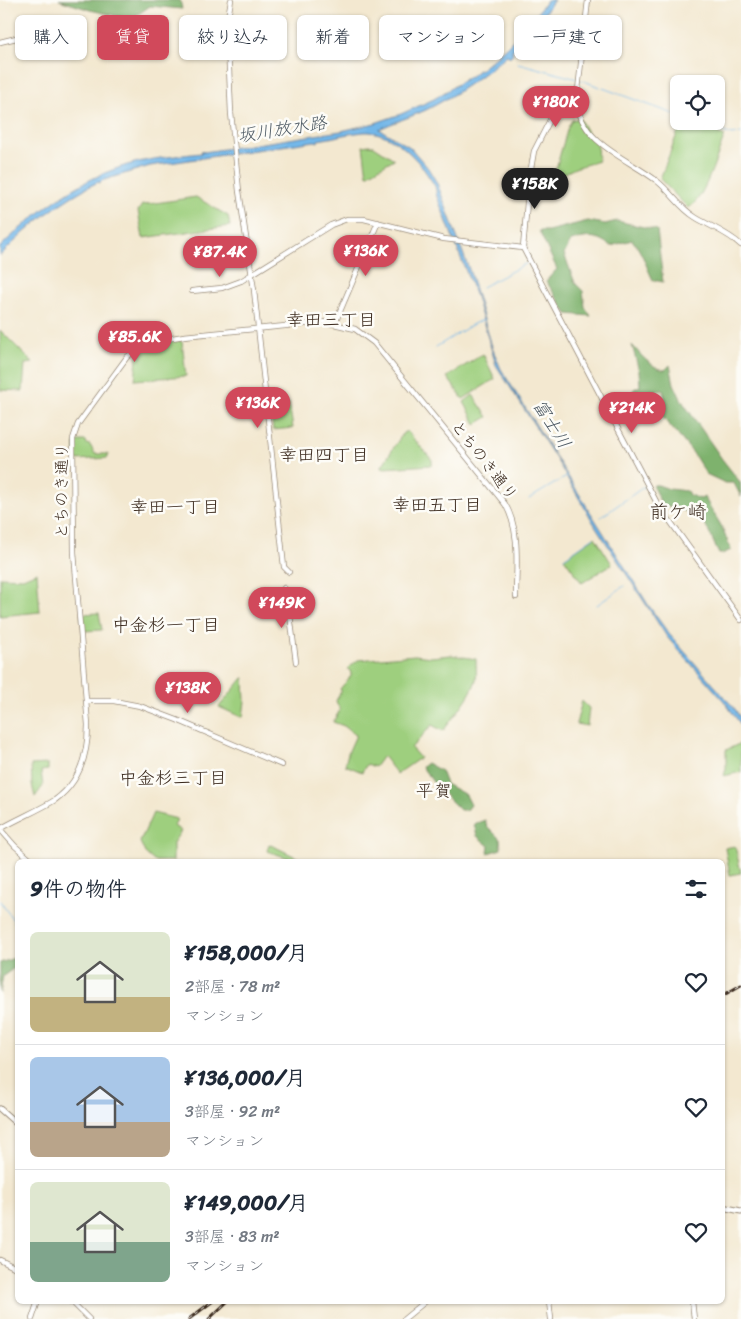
<!DOCTYPE html>
<html lang="ja">
<head>
<meta charset="utf-8">
<style>
	:root { --surface:#fff; --page:#f2f2f3; --text:#1f2937; --muted:#747a83; --line:#e0e1e3; --accent:#d1495b }
	body { margin:0; font-family:Sriracha,"Klee One",sans-serif; background:var(--page); color:var(--text); height:100vh; display:flex; flex-direction:column; font-size:19px; white-space:nowrap }
	* { box-sizing:border-box; margin:0 }
	p { font-size:16px; color:var(--muted) }
	.icon { flex:none; width:28px; height:28px; fill:none; stroke:currentColor; stroke-width:2; stroke-linecap:round; stroke-linejoin:round }
	.map { position:relative; flex:1; overflow:hidden }
	.side { position:absolute; left:15px; top:859px; width:710px; height:445px; display:flex; flex-direction:column; background:var(--surface); border-radius:8px; box-shadow:0 1px 4px #0004 }
	.side>* { flex:none }
	.top-card { position:absolute; left:15px; top:15px; width:711px; height:45px; display:flex; gap:10px }
	.tools { position:absolute; left:670px; top:75px; display:grid; gap:10px }
	.tools a { display:grid; place-items:center; width:55px; height:55px; border-radius:8px; background:var(--surface); box-shadow:0 1px 4px #0004; font-size:25px }
	.price { position:absolute; translate:-50% -42px; padding:0 11px; border-radius:18px; background:var(--accent); color:#fff; font-size:16px; line-height:32px; filter:drop-shadow(0 1px 2px #0008) }
	.price::after { content:''; position:absolute; left:50%; top:30px; width:15px; height:11px; margin-left:-8px; background:inherit; clip-path:polygon(0 0,100% 0,50% 100%) }
	.price.selected { background:#222; color:#fff }
	ul { padding:0; list-style:none }
	li { display:flex; align-items:center; gap:15px; height:125px; padding:0 15px }
	li+li { border-top:1px solid var(--line) }
	li span { display:grid; place-items:center; flex:none; width:140px; height:100px; border-radius:8px; color:#555 }
	li>.icon { margin-inline-start:auto }
	span .icon { width:60px; height:60px; fill:#fffc; stroke-width:1 }
	li b { font-size:21px }
	h2 { display:flex; justify-content:space-between; align-items:center; height:60px; padding:0 15px; font-size:21px }
	.chip { padding:0 18px; border-radius:8px; background:var(--surface); box-shadow:0 1px 4px #0004; font-size:18px; line-height:45px }
	.chip.selected { background:var(--accent); color:#fff }
	.map>svg:first-child { display:block }
	.green { fill:#9ecf7e; stroke:#6c7c4e }
	.forest { fill:#7eb26d; stroke:#5c6e46 }
	.water { fill:#73b7e9; stroke:#577084 }
	.lines { fill:none; stroke-linecap:round; stroke-linejoin:round }
	.stream { stroke:#73b7e9; stroke-width:1 }
	.tertiary-casing { stroke:#978977; stroke-width:6 }
	.secondary-casing { stroke:#978977; stroke-width:7 }
	.tertiary { stroke:#fff; stroke-width:4.5 }
	.secondary { stroke:#fff; stroke-width:5 }
	.rail-casing { stroke:#3b2a1e; stroke-width:3 }
	.rail { stroke:#fdfcf7; stroke-width:1; stroke-dasharray:4; stroke-linecap:butt }
	.labels { text-anchor:middle; stroke-width:5; stroke-linejoin:round; paint-order:stroke }
	.street-label { font-size:16px; fill:#3b2a1e; stroke:#fdfcf7 }
	.water-label { font-size:18px; font-style:italic; fill:#4f5b65; stroke:#fdfcf7 }
	.neighbourhood-label { font-size:18px; fill:#3b2a1e; stroke:#fdfcf7 }
	.quarter-label { font-size:19px; fill:#3b2a1e; stroke:#fdfcf7 }
</style>
</head>
<body>
<div class="map">
<svg width="741" height="1319" viewBox="0 0 741 1319">
	<rect width="100%" height="100%" fill="#fdfcf7"/>
	<filter id="ink" filterUnits="userSpaceOnUse"><feTurbulence type="fractalNoise" baseFrequency=".02" numOctaves="2"/><feDisplacementMap in="SourceGraphic" scale="10" xChannelSelector="R" yChannelSelector="G"/><feConvolveMatrix kernelMatrix="1 2 1 2 8 2 1 2 1" color-interpolation-filters="sRGB"/></filter>
	<filter id="wash" filterUnits="userSpaceOnUse"><feTurbulence type="fractalNoise" baseFrequency=".0096" numOctaves="4" result="noise"/><feDisplacementMap in="SourceGraphic" scale="20" xChannelSelector="R" yChannelSelector="G"/><feGaussianBlur stdDeviation="1.12" result="paint"/><feColorMatrix in="noise" values="0 0 0 0 0 0 0 0 0 0 0 0 0 0 0 0 0 1.4 0 .05"/><feComposite in="paint" operator="in"/></filter>
	<g filter="url(#wash)">
		<rect width="100%" height="100%" fill="#f3e8d0"/>
		<path class="green" d="M579,118L587,132L597,144L598,161L575,168L553,179L568,127L572,120Z
			M682,121H686L725,136C717,153 705,200 688,208L660,179Z
			M369,145L374,146L394,159L367,175L363,146Z
			M196,197L228,216L230,226L143,238L138,211L142,205Z
			M0,330L33,363L25,364L23,391L0,390Z
			M180,340L182,342L186,376L135,380L138,349L159,342Z
			M483,354L495,379L463,399L447,377Z
			M473,395L488,417L476,424L464,402Z
			M289,403L293,428L273,430L270,406L272,405Z
			M407,431L432,460V465L383,468L382,466L403,433Z
			M78,441H86L87,444L90,445L95,454H108V458L77,460L75,457V443Z
			M595,537L612,564L582,583L564,558Z
			M37,572L40,612L0,616V577L23,578Z
			M99,613L102,630L83,631L81,614Z
			M415,655L431,657L451,655L476,659C476,666 477,673 476,680C472,695 452,719 443,731L432,725L411,748L420,758L397,774L383,756L375,767L367,764L362,772L345,765L348,753L356,735L344,726L333,722L340,710L336,701L341,691L340,689L351,676V673L348,668L358,660Z
			M243,678H244L245,701L243,717H241L219,707Z
			M582,701L589,708L587,726L576,724Z
			M741,743V772L724,776L726,768V750Z
			M48,764V770L41,771L43,786L35,797L32,785L31,765Z
			M153,813L177,819L174,826L181,831L173,843V861H154L145,853L140,842Z
			M269,844L298,858V861L267,851Z
			M735,846L741,873L730,875L725,848Z"/>
		<path class="forest" d="M59,0H180L182,9L150,6L131,19L90,10Z
			M588,221L605,224L617,221L657,230L663,282L653,280C646,266 642,251 632,240L611,246C595,235 590,236 571,241L564,254L575,283L583,291L585,307L591,316L567,314L546,281L557,269L539,231H548Z
			M632,345C641,355 651,368 665,370L670,365L674,384L682,401L722,459L740,482L741,497L734,483H725L706,474L693,453L661,415L666,403L663,390L632,393L634,389L640,386L639,371Z
			M654,485H658L669,489L687,491L689,495L701,499L704,497L722,527L731,550L722,554H719C715,547 713,539 709,532C701,514 679,508 662,505L653,487Z
			M427,763L441,771L446,784L466,795L471,805L467,810H460L436,786L422,767Z
			M485,820L487,826L500,839L501,849L488,853L489,846L477,836L474,824Z
			M17,957V966L3,976L0,993V963Z"/>
		<path class="water" d="M547,0H554L537,23L512,51L513,53L510,57L507,55C482,76 456,95 426,110C411,117 394,122 379,129L410,147L428,168L437,183L470,272L493,350L501,369L649,606L669,634L735,709L741,719V725L724,701L667,637L596,527L556,459L496,365L476,297L436,194C437,187 433,183 429,177C417,157 390,130 364,132C349,133 333,138 318,140V142L315,141L150,166L101,181L100,183L98,182C61,200 29,226 0,256V247C43,206 89,171 148,160C165,157 183,155 201,153L202,150L204,152L341,131L375,123L401,114L434,99L478,71V68L480,70C506,49 528,26 547,0Z"/>
		<g class="lines">
			<path class="stream" d="M518,63L577,79
				M581,80L679,116
				M691,121L732,135L741,133
				M482,287L527,263
				M436,347L475,323L483,320
				M561,480L567,477
				M529,499L559,481
				M601,517L645,486
				M564,558L594,537
				M597,605L624,586
				M0,901L18,927"/>
		</g>
	</g>
	<g filter="url(#ink)">
		<g class="lines">
			<defs>
				<path id="tertiary" d="M231,0L227,23L231,113L239,191L254,290L284,567L289,572
					M588,0L577,99C579,144 628,158 657,181C671,192 680,208 695,217C711,227 727,232 741,245
					M0,42L37,33
					M577,104L561,108L553,114L534,151L529,180L523,248L657,503L741,620
					M192,291L222,288L241,281L331,225L347,219H364L444,239L523,248
					M335,323L378,222
					M284,588L287,591L296,662
					M86,701H114L140,706L177,720L282,765
					M0,829C17,819 39,810 55,800C80,782 88,753 88,725L74,552L73,439L78,424L127,357L141,346L149,342L184,336L325,322L355,329L374,343L505,504C521,531 516,566 516,597
					M0,829L15,846L32,861
					M0,1260L18,1269
					M71,1301L89,1319
					M549,1301L551,1319
					M692,1301L694,1319
					M32,1319L38,1301
					M404,1319L426,1301"/>
				<path id="secondary" d="M0,1109L18,1125
					M722,1207L741,1211"/>
			</defs>
			<use href="#tertiary" class="tertiary-casing"/>
			<use href="#secondary" class="secondary-casing"/>
			<use href="#tertiary" class="tertiary"/>
			<use href="#secondary" class="secondary"/>
			<defs>
				<path id="rail" d="M722,996L741,985
					M189,1319L213,1301
					M209,1319L228,1301"/>
			</defs>
			<use href="#rail" class="rail-casing"/>
			<use href="#rail" class="rail"/>
		</g>
	</g>
	<g class="labels">
		<g class="street-label">
			<text transform="translate(485 460) rotate(52)" y="6">とちのき通り</text>
			<text transform="translate(61 491) rotate(-90)" y="6">とちのき通り</text>
		</g>
		<g class="water-label">
			<text transform="translate(282 129) rotate(-9)" y="6">坂川放水路</text>
			<text transform="translate(552 424) rotate(58)" y="6">富士川</text>
		</g>
		<g class="neighbourhood-label">
			<text x="331" y="326">幸田三丁目</text>
			<text x="324" y="461">幸田四丁目</text>
			<text x="437" y="511">幸田五丁目</text>
			<text x="175" y="513">幸田一丁目</text>
			<text x="166" y="631">中金杉一丁目</text>
			<text x="173" y="784">中金杉三丁目</text>
			<text x="434" y="797">平賀</text>
		</g>
		<g class="quarter-label">
			<text x="678" y="518">前ケ崎</text>
		</g>
	</g>
</svg>
<div class="tools">
<a><svg class="icon" aria-label="locate" viewBox="0 0 24 24"><circle cx="12" cy="12" r="6"/><path d="M12 2v4M12 18v4M2 12h4M18 12h4"/></svg></a>
</div>
<b class="price" style="left:556px;top:128px">¥180K</b>
<b class="price selected" style="left:535px;top:210px">¥158K</b>
<b class="price" style="left:366px;top:277px">¥136K</b>
<b class="price" style="left:220px;top:278px">¥87.4K</b>
<b class="price" style="left:135px;top:363px">¥85.6K</b>
<b class="price" style="left:258px;top:429px">¥136K</b>
<b class="price" style="left:632px;top:434px">¥214K</b>
<b class="price" style="left:282px;top:629px">¥149K</b>
<b class="price" style="left:188px;top:714px">¥138K</b>
<div class="top-card">
<a class="chip">購入</a>
<a class="chip selected">賃貸</a>
<a class="chip">絞り込み</a>
<a class="chip">新着</a>
<a class="chip">マンション</a>
<a class="chip">一戸建て</a>
</div>
<section class="side">
<h2>9件の物件<svg class="icon" aria-label="filters" viewBox="0 0 24 24"><path d="M4 7h16M4 17h16"/><circle cx="9" cy="7" r="2"/><circle cx="15" cy="17" r="2"/></svg></h2>
<ul>
<li><span style="background:linear-gradient(#dfe7d0 65%,#c2b280 0)"><svg class="icon" aria-label="home" viewBox="0 0 24 24"><path d="M3 11l9-7 9 7M6 9v11h12V9"/></svg></span><div><b>¥158,000/月</b><p>2部屋 · 78 m²</p><p>マンション</p></div><svg class="icon" aria-label="heart" viewBox="0 0 24 24"><path d="M12 20l-8-8c-3-5 5-10 8-4 3-6 11-1 8 4z"/></svg></li>
<li><span style="background:linear-gradient(#a9c7e8 65%,#b9a48a 0)"><svg class="icon" aria-label="home" viewBox="0 0 24 24"><path d="M3 11l9-7 9 7M6 9v11h12V9"/></svg></span><div><b>¥136,000/月</b><p>3部屋 · 92 m²</p><p>マンション</p></div><svg class="icon" aria-label="heart" viewBox="0 0 24 24"><path d="M12 20l-8-8c-3-5 5-10 8-4 3-6 11-1 8 4z"/></svg></li>
<li><span style="background:linear-gradient(#dfe7d0 60%,#7fa58c 0)"><svg class="icon" aria-label="home" viewBox="0 0 24 24"><path d="M3 11l9-7 9 7M6 9v11h12V9"/></svg></span><div><b>¥149,000/月</b><p>3部屋 · 83 m²</p><p>マンション</p></div><svg class="icon" aria-label="heart" viewBox="0 0 24 24"><path d="M12 20l-8-8c-3-5 5-10 8-4 3-6 11-1 8 4z"/></svg></li>
</ul>
</section>
</div>
</body>
</html>
